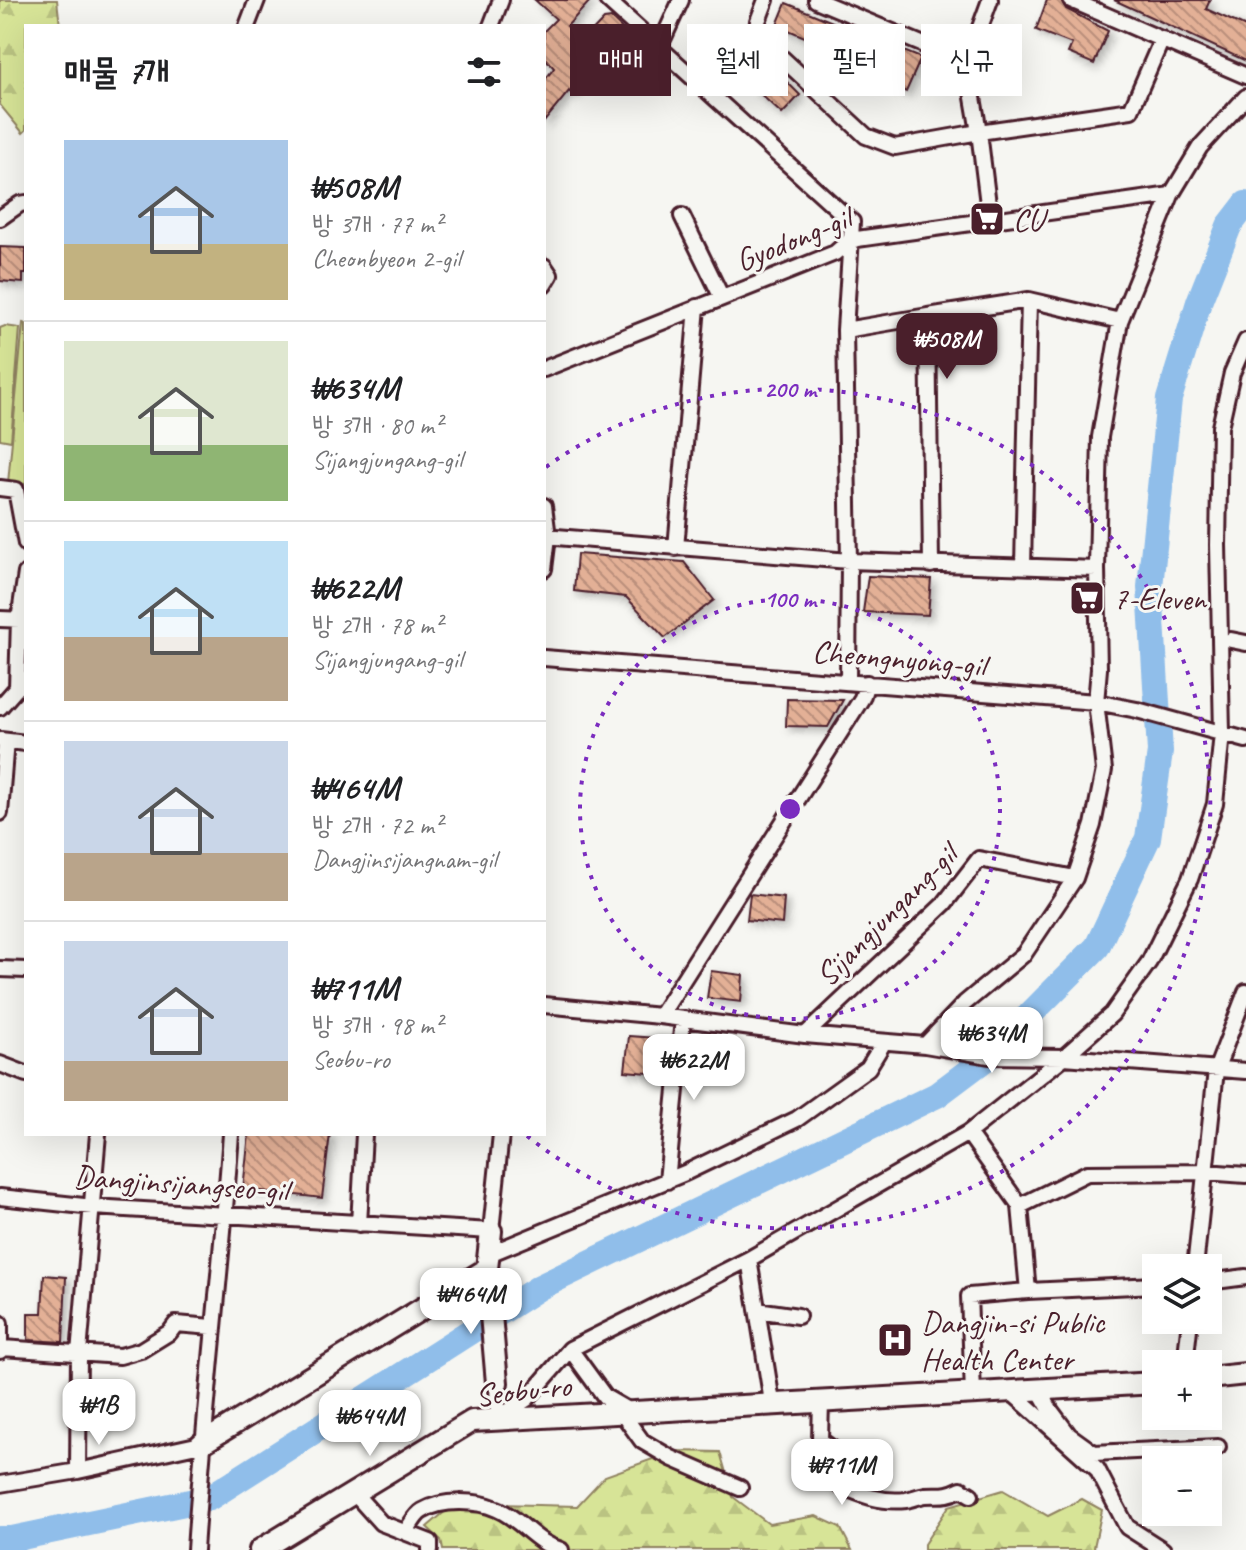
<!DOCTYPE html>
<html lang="ko">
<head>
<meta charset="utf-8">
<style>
	:root { --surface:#fff; --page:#f6f6f6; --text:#202124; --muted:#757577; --line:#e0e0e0; --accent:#4a1f2b }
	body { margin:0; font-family:Caveat,"Poor Story",sans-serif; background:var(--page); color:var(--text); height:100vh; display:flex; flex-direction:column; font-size:30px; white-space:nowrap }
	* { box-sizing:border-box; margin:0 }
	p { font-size:26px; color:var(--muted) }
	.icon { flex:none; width:44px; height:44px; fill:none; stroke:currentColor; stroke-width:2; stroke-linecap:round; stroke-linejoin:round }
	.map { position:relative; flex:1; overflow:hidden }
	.side { position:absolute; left:24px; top:24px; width:522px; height:1112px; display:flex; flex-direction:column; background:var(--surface); border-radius:0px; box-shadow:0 8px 32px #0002 }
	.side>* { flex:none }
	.hud { position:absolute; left:570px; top:24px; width:556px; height:72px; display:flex; gap:16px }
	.tools { position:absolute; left:1142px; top:1254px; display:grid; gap:16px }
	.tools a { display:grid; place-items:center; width:80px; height:80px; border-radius:0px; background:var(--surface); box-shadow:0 8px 32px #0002; font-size:40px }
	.price { position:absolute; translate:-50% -68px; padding:0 18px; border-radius:16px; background:#fff; color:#222; font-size:26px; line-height:52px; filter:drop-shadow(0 2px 4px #0008) }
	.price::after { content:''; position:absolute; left:50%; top:48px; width:24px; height:18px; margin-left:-12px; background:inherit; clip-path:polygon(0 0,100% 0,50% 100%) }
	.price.active { background:var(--accent); color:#fff }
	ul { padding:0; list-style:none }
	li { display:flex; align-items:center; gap:24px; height:200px; padding:0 40px }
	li+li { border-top:2px solid var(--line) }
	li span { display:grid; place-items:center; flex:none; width:224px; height:160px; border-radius:0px; color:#555 }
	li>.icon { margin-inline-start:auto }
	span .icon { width:96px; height:96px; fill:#fffc; stroke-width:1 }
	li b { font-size:34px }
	h2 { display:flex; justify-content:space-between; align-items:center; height:96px; padding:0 40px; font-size:34px }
	.pill { padding:0 28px; border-radius:0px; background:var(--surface); box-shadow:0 8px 32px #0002; font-size:28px; line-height:72px }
	.pill.active { background:var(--accent); color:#fff }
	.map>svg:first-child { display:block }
	.grass { fill:#d7e497; stroke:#908261; stroke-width:2 }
	.forest { fill:url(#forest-firs); stroke:#908261; stroke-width:2 }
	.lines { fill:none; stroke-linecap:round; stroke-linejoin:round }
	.river { stroke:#90beea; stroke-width:26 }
	.building { fill:url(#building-back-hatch); stroke:#4a1f2b; stroke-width:2; filter:url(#shadow) }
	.street-casing { stroke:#4a1f2b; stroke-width:20 }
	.secondary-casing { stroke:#4a1f2b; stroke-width:26 }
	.street { stroke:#f6f6f2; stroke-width:14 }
	.secondary { stroke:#f6f6f2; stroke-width:20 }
	.ring { fill:none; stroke:#7b2cbf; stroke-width:4; stroke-dasharray:4 8 }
	.labels { text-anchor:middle; stroke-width:6; stroke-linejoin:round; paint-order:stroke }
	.poi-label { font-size:32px; fill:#4a1f2b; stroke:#f6f6f2; text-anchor:start }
	.street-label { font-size:32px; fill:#4a1f2b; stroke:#f6f6f2 }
	.centre { fill:#7b2cbf; stroke:#f6f6f2; stroke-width:4 }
	.ring-label { font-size:24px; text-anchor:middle; font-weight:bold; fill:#7b2cbf; stroke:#f6f6f2; stroke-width:6; stroke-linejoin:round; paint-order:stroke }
</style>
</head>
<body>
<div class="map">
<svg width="1246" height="1550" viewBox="0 0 1246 1550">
	<defs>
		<pattern id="forest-firs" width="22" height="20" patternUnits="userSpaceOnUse" patternTransform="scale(2)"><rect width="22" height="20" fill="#d7e497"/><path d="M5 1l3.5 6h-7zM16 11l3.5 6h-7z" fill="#bac382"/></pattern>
		<pattern id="building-back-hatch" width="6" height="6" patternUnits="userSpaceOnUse" patternTransform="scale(2)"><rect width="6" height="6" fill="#e3b096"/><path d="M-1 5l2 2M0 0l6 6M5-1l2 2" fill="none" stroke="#ba8f7b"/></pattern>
		<filter id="shadow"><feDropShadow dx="4" dy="4" stdDeviation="4" flood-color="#0004"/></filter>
	</defs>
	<rect width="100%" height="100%" fill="#f6f6f2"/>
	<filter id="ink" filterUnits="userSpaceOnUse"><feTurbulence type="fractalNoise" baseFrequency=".0125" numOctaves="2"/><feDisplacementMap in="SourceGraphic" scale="16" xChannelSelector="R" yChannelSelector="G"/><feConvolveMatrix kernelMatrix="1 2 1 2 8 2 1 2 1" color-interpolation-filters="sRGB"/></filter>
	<g filter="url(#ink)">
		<path class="grass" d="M23,323L26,324V484L8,483Z
			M5,326L20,328L11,441L0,439V328Z"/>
		<path class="forest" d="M0,0H57L60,26H26V130L23,133L0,105Z
			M675,1451L720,1452L733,1497L769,1524L816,1516L840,1527L852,1550H443L441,1540L427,1527L455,1503L577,1506L605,1476Z
			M1003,1490L1048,1516L1082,1499L1102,1510L1094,1547L1096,1550H924V1544L949,1506Z"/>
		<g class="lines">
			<path class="river" d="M0,1539H12L209,1498L540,1287L937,1095L989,1056L1097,947L1148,838L1160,752L1150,587L1169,399L1199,302L1229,226L1246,204"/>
		</g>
		<path class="building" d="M535,0H591L567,26L583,41L604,19L611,18L641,47L620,70L607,58L572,94L569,91L544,122V81L554,68L544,57V31L556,19Z
			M1047,0H1061L1066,9L1108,31L1094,64L1068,53L1072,44L1036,30Z
			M1114,0H1210L1206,9L1246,27V61Z
			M786,3L921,58L906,92L851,66L853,62L822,48L823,45L777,25Z
			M774,69L800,95L782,114L755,89Z
			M0,247L26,248V274H23V283L0,281Z
			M577,554L684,562L714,600L665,638L626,597L574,591Z
			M868,576L931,579L928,615L863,612Z
			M787,699L843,700L828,727L786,726Z
			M750,894L784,898L782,924L747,920Z
			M711,971L743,975L741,1002L707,998Z
			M629,1036L657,1038L667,1047L665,1063L649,1073L625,1071Z
			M249,1134H330L322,1198L243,1189Z
			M44,1275L66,1277L63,1342L28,1340V1313H42Z"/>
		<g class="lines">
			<defs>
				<path id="street" d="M607,0L852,222L845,330L849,561L848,681
					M766,0L758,21L757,32L767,44L866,136L895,147L979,132L990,220
					M816,0L967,63
					M990,0L967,63L979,132L1131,110L1162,39
					M1071,0L1246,76
					M247,26L257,0
					M491,26L501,0
					M659,48L681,0
					M682,216L722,298
					M0,218L20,204L26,203
					M544,266L550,275L544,285
					M928,316L1029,300L1023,566
					M1120,321L1171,195L1200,147L1246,97
					M845,330L928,316L931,565
					M544,369L835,253L850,240L1171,195
					M0,488L16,490L26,544
					M544,506L548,537L544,569
					M544,536L849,561L1097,569
					M676,548L697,307
					M0,619L26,620
					M1231,640L1246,643
					M544,658L1096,702L1137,710L1246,740
					M17,688L19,620L26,573
					M0,707L23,681
					M0,740L26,743
					M0,813L6,741
					M1075,878L979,859L944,904L805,1035L925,1045L989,1056L1064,1057L1112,1014L1149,962L1190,879L1215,804L1222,733L1218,545L1220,427L1232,373L1246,341
					M0,969L26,970
					M544,1005L660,1016
					M805,1035L660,1016L862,698L867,683
					M925,1045L965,1003L1024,954L1075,878L1093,825L1104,770L1096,702L1099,669L1097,569L1100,437L1120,321L1029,300
					M0,1064L26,1074
					M968,1133L1064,1057L1246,1071
					M667,1181L683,1019
					M0,1197L93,1207L491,1231L501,1134
					M1020,1206L1087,1173L1205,1172L1246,1175
					M359,1224L364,1134
					M489,1254L685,1173L797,1119L868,1068L884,1042
					M1195,1268L1216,1070L1246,992
					M1208,1282L1246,1277
					M1028,1291L1156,1285
					M757,1310L798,1316
					M0,1323V1351
					M2,1348L120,1356L141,1350L170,1332L176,1324L212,1327
					M570,1349L749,1259
					M1185,1364L1190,1320
					M497,1383L498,1418
					M1038,1388L1051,1411L1069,1435L1094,1453L1218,1447
					M1009,1390L1097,1469L1127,1527L1163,1550
					M821,1400L820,1440L834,1450L839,1485C861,1495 882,1503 906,1500C912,1499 919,1496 925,1495C941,1494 945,1497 961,1489L971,1495
					M772,1402L749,1259L968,1133L1020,1206L1028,1291L969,1296L973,1393
					M621,1412L642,1441L671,1458L740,1488
					M498,1418L527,1399L570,1349L605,1397L631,1412
					M78,1471L79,1353L98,1134
					M0,1484L78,1471L201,1444
					M355,1494L381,1523L430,1542V1550
					M406,1531C411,1525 415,1515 422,1511C442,1499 476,1500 497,1509C521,1519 535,1543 561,1550
					M195,1550C204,1411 221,1273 231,1134"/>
				<path id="secondary" d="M491,1231L487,1269L497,1383
					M1208,1378L1246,1374
					M201,1444L487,1269
					M260,1550L472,1421L1156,1383"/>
			</defs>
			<use href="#street" class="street-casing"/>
			<use href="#secondary" class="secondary-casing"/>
			<use href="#street" class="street"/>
			<use href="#secondary" class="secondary"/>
		</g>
	</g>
	<g class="ring">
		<circle cx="790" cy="809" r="210"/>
		<path d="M546 467A420 420 0 1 1 526 1135"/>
	</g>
	<defs>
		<symbol id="supermarket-square" viewBox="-11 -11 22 22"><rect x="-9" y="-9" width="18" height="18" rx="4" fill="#4a1f2b" stroke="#f6f6f2"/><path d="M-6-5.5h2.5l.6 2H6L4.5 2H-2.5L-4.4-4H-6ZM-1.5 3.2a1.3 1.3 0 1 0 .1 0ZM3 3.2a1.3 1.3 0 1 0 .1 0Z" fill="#fff"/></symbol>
		<symbol id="hospital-square" viewBox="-11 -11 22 22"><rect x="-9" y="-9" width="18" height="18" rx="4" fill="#4a1f2b" stroke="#f6f6f2"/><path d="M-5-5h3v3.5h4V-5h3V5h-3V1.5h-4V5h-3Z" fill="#fff"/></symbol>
	</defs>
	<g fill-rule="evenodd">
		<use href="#supermarket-square" x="967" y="199" width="40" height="40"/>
		<use href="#supermarket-square" x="1067" y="578" width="40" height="40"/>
		<use href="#hospital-square" x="875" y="1320" width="40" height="40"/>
	</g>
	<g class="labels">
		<g class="poi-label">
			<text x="1013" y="230">CU</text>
			<text x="1113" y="609">7-Eleven</text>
			<text x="921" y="1333">Dangjin-si Public<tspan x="921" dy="37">Health Center</tspan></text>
		</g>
		<g class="street-label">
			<text transform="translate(793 239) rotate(-22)" y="11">Gyodong-gil</text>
			<text transform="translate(899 658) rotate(5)" y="11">Cheongnyong-gil</text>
			<text transform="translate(886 915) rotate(-45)" y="11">Sijangjungang-gil</text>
			<text transform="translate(181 1183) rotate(4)" y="11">Dangjinsijangseo-gil</text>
			<text transform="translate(523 1390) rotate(-6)" y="11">Seobu-ro</text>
		</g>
	</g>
	<circle cx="790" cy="809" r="12" class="centre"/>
	<g class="ring-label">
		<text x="790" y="397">200 m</text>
		<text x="790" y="607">100 m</text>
	</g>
</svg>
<div class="tools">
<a><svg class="icon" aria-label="layers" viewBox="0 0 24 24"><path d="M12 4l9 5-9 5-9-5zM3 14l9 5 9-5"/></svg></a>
<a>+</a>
<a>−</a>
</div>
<b class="price active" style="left:947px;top:381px">₩508M</b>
<b class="price" style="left:992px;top:1075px">₩634M</b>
<b class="price" style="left:694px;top:1102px">₩622M</b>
<b class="price" style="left:471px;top:1336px">₩464M</b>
<b class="price" style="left:99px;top:1447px">₩1B</b>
<b class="price" style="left:370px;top:1458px">₩644M</b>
<b class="price" style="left:842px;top:1507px">₩711M</b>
<div class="hud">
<a class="pill active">매매</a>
<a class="pill">월세</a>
<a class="pill">필터</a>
<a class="pill">신규</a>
</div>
<section class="side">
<h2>매물 7개<svg class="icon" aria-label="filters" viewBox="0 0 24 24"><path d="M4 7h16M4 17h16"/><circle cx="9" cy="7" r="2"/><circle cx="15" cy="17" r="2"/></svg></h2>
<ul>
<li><span style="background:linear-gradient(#a9c7e8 65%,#c2b280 0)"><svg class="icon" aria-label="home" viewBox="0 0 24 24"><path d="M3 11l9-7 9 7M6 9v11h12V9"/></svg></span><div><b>₩508M</b><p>방 3개 · 77 m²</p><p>Cheonbyeon 2-gil</p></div></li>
<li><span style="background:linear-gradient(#dfe7d0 65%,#8fb573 0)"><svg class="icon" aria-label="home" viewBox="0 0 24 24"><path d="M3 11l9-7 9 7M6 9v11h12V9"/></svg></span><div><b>₩634M</b><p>방 3개 · 80 m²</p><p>Sijangjungang-gil</p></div></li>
<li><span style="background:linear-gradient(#bfe0f5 60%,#b9a48a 0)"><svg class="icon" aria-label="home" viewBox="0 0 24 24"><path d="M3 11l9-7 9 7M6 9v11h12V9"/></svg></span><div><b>₩622M</b><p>방 2개 · 78 m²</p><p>Sijangjungang-gil</p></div></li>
<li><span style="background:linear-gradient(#c9d6e8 70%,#b9a48a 0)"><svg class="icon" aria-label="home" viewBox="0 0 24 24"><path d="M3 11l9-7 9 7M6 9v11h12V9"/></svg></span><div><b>₩464M</b><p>방 2개 · 72 m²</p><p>Dangjinsijangnam-gil</p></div></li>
<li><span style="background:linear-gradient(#c9d6e8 75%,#b9a48a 0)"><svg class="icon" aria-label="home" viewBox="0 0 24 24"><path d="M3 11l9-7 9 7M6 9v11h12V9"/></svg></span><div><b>₩711M</b><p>방 3개 · 98 m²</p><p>Seobu-ro</p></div></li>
</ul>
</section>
</div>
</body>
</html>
